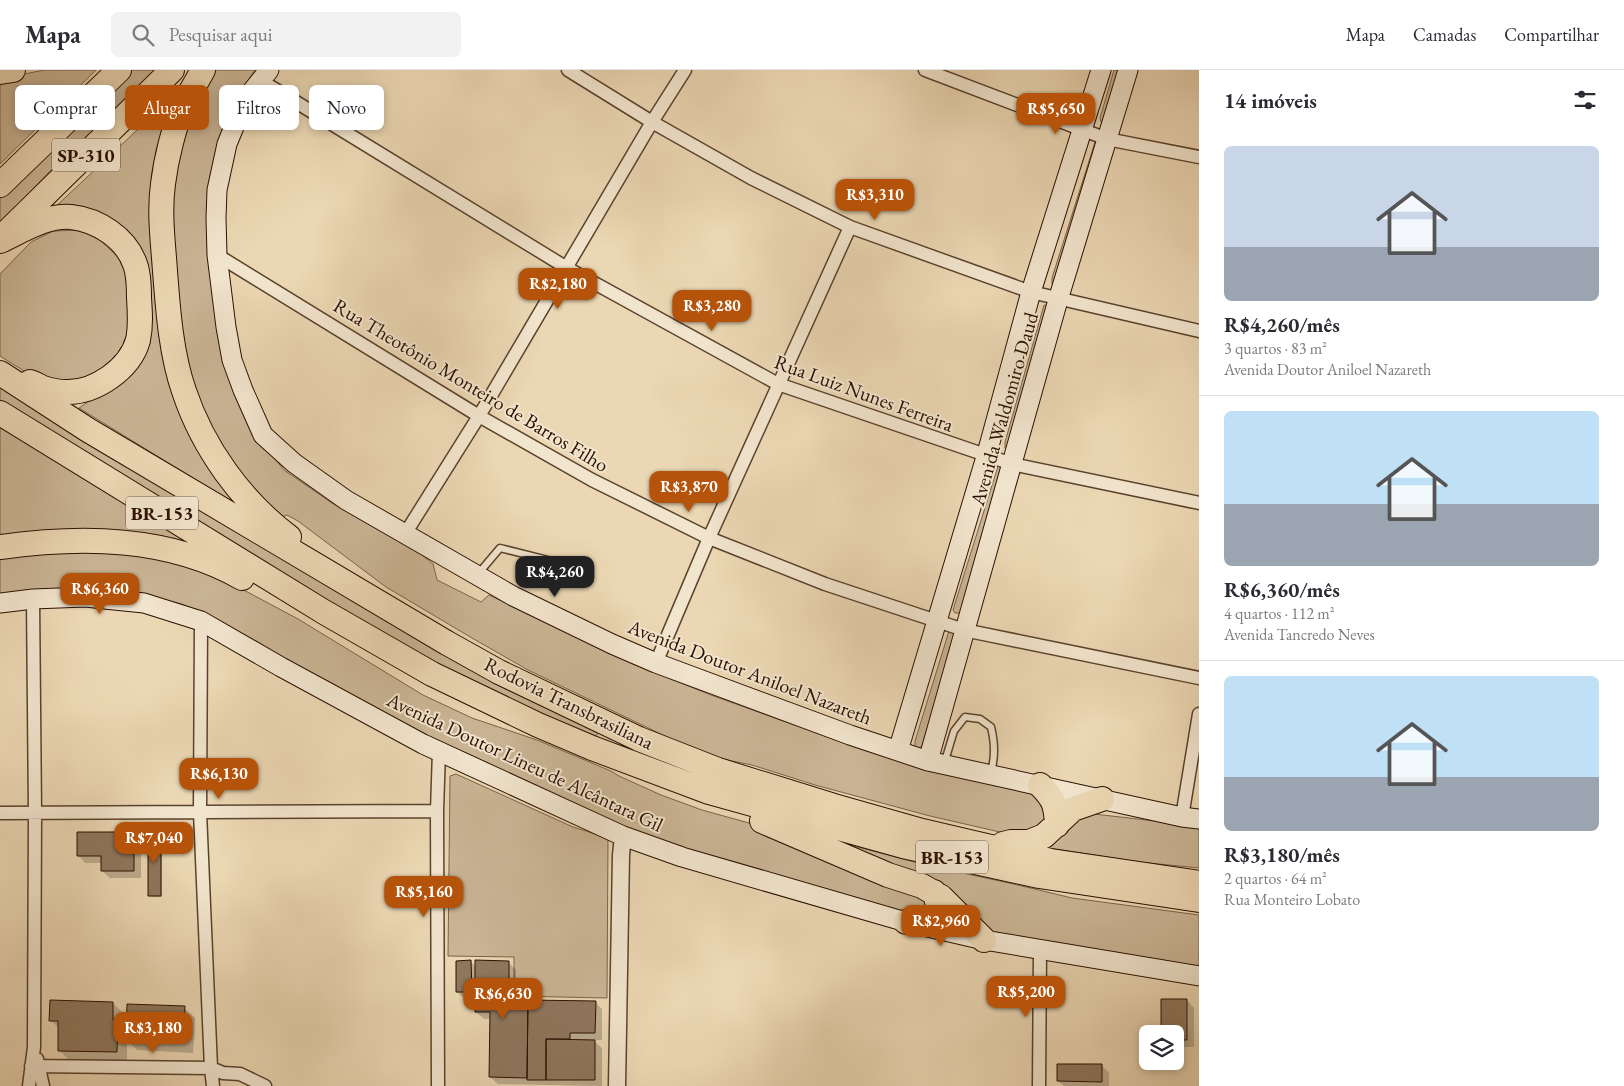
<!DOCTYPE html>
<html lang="pt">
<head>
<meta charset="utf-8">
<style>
	:root { --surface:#fff; --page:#f2f2f3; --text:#2b2b33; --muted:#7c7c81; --line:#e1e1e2; --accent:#b45309 }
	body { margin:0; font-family:"EB Garamond",serif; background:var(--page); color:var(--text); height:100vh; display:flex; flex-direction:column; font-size:19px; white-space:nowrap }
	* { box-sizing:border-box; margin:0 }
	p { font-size:16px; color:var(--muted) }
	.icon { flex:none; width:28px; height:28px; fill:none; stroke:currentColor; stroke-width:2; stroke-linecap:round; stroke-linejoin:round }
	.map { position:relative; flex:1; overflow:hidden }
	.panel { display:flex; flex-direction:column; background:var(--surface); width:425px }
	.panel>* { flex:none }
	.top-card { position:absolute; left:15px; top:15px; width:475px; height:45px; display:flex; gap:10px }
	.tools { position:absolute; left:1139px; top:955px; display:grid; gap:10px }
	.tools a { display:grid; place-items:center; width:45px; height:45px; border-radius:8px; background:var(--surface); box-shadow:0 2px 8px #0003; font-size:25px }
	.price { position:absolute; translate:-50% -42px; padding:0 11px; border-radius:10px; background:var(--accent); color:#fff; font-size:16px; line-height:32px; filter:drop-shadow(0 1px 2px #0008) }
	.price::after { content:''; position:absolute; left:50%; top:30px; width:15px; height:11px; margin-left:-8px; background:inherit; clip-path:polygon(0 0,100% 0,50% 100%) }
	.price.selected { background:#222; color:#fff }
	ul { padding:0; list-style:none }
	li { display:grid; align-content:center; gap:10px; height:265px; padding:0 25px }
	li+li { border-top:1px solid var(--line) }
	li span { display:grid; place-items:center; height:155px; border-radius:8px; color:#555 }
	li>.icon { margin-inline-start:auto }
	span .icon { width:90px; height:90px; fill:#fffc; stroke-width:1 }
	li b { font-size:21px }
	h2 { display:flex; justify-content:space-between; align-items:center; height:60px; padding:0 25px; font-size:21px }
	.tag { padding:0 18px; border-radius:8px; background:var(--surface); box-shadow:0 2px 8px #0003; font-size:18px; line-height:45px }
	.tag.selected { background:var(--accent); color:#fff }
	header { display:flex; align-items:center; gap:30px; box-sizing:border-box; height:70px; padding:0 25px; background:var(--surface); border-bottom:1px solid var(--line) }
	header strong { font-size:24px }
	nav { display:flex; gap:28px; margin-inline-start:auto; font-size:18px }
	.search { width:350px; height:45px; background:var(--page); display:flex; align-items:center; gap:12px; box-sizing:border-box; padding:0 18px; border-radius:8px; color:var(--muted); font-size:19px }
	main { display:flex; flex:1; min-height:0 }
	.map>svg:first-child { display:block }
	.green { fill:#cab595; stroke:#7a624a }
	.shadow { fill:#0003 }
	.building { fill:#8f775d; stroke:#2b1000 }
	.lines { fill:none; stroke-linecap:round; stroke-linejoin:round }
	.service-casing { stroke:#5b422d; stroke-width:9 }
	.minor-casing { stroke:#5b422d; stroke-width:15 }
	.tertiary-casing { stroke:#5b422d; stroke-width:19 }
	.secondary-casing { stroke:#2b1000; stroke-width:21 }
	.motorway-casing { stroke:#2b1000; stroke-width:26 }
	.service { stroke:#f2e5ce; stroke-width:6 }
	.minor { stroke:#f2e5ce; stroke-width:12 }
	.tertiary { stroke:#f2e5ce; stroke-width:16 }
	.secondary { stroke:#f2e5ce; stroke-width:19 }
	.motorway { stroke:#ebd7b3; stroke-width:24 }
	.labels { text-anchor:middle; stroke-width:4; stroke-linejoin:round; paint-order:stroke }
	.shield { fill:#f2e5ce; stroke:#67503e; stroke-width:1 }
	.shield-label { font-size:19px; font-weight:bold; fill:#2b1000 }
	.street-label { font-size:20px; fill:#2b1000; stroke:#f2e5ce }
</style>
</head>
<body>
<header>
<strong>Mapa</strong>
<div class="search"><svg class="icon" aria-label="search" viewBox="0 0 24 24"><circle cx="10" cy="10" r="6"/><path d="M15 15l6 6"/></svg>Pesquisar aqui</div>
<nav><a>Mapa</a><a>Camadas</a><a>Compartilhar</a></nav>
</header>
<main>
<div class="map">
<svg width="1199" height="1016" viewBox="0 0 1199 1016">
	<rect width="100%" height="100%" fill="#ebd7b3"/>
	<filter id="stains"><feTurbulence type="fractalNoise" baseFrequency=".004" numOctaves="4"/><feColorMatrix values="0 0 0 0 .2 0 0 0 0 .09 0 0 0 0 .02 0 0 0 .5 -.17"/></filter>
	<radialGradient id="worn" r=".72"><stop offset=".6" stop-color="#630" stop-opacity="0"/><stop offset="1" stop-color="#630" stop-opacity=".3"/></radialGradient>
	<path class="green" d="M44,0H96L0,94V9Z
		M132,0H157L55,96L0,153V128L38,90Z
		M209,0H255C248,12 238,23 232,36C215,70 210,108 207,145L258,368L284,400L332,433L422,485L433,494L437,510L481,532L489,525L633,594L711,625L861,679L923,698L1037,725L1051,738L1042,760L1004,763L930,746L815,715L752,695L717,688L694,680L528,600L472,568L386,517L298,451L287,445L282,447L238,407L190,322L165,154L187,39Z
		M1114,0H1122L1104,54L1101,52L1100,48Z
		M185,15L176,38L167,257L250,443L79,338L126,305L144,194L50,142Z
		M1096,69H1099L1056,216L1052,214V208Z
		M80,160L100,170L118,187L127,205L132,261L111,298L62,316L29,304L0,286V204L31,172L53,161Z
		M1044,235L1049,236L1009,379L1005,378V372Z
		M0,312L598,662L595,670L419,588L0,334Z
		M0,355L209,484L0,473Z
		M998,396H1002L963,541L959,543H955L953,540Z
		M96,476L174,489L225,510L298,549L423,625L472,648L537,670L611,701L619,706L661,725L702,740L760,756L930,830L923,849L696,783L621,755L436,670L347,625L219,551L182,534L160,529L0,525V484Z
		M949,561H952L954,565L922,676L918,679L915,676V671Z
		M456,704L573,757L608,768L607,928L514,926V887L448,886L450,706Z
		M1094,744L1199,756V798L1139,792L1049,778L1046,775L1069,751Z
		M831,770L926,795L1018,815L1072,828L1199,845V901L988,864Z"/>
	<path class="shadow" d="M133,764L141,771V808H110L102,801V793H85L78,785Z
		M160,764L162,766V827H151L149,825Z
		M471,892L476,897L508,892L516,900V931L595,932L602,939V970H593L602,978V1016L498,1014L490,1007L491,949H484L476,942V929H465L457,922Z
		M1187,930L1194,938V977H1175V964Z
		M113,933L123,943V956L127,961L184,938L195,948L193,983L137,980L127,970V991L69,990L59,980L60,959L51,951Z
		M1101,995L1109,1003V1016H1064L1058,1011Z"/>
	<path class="building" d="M77,762H134V801H101V786H77Z
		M148,763H161V826H148Z
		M471,890L472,922H456V891Z
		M475,890L509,891V930H528L527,1008L489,1007L490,942H475Z
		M1161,929H1187V970H1175V964H1161Z
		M50,930L113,932V950H118L117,982L58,981V951H49Z
		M528,930L596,931L595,963H570V969H546V1010H527Z
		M127,934L185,936L183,973L126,971Z
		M546,969L595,970V1010H546Z
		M1057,994H1102V1012L1057,1011Z"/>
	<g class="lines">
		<defs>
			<path id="service" d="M478,504L500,478L552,491
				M944,694L954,661L965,647L980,649L991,657C995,674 995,686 991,703"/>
			<path id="minor" d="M568,0L652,52L751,108L850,157L1031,222L1199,261
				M925,0L1107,69L1199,87
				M260,10L567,198L778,314L1012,394L1199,433
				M217,185L479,346L592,410L709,468L825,514L964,560L1199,608
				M405,464L479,346L652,52L685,0
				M201,551L200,742L211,998L213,1016
				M656,593L709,468L850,157
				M0,743L437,741
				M1182,747L1199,644
				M37,989L43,1016
				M31,996L211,998L223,1003L240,1004L265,1016
				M29,1016L34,977L35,743L33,529
				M438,1016L437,741L439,681
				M1039,1016L1040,880"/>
			<path id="tertiary" d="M617,1016L621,785L623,766"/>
			<path id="secondary" d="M269,0L245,30L227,74L217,120L216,148L217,185L226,257L232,290L243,320L263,365L294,393L346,430L513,526L612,574L656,593L850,665L928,691L1182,747L1199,749
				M0,533L33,529L85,527L144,533L201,551L281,597L423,674L623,766L682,787L906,852L984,870L1199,906
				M898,681L986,387L1031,222L1101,0
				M928,691L1058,230L1128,0"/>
			<path id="motorway" d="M203,0C197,11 190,22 185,33C174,55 166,89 163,114C159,143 163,172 165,201C168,240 171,284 184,321C203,378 241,431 289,467
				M0,2L13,0
				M0,115L119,0
				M8,161L172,0
				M0,171C22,161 46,145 71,147C98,150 126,168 135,194C139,204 139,218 139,228C140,242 141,256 138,270C130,299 95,323 66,322C59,322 49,320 43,318C38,316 35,313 30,312
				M0,303L88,360L447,573L499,602L639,669L718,700L834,736L922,761L1051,791L1199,813
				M0,343L324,542L432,604L538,655L592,678L709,722L903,776L1039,806L1199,830
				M0,477C81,466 168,466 242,508
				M1040,715C1054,729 1056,735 1057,755
				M762,751L888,805L922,816L941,827L984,870
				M1003,774L1011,772H1029L1044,766L1073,739L1102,729
				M906,852L933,849C940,839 938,833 934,822"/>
		</defs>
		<use href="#service" class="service-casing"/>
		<use href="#minor" class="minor-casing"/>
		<use href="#tertiary" class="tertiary-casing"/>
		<use href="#secondary" class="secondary-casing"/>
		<use href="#motorway" class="motorway-casing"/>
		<use href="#service" class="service"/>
		<use href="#minor" class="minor"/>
		<use href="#tertiary" class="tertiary"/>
		<use href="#secondary" class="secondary"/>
		<use href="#motorway" class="motorway"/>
	</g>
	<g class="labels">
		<g class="shield">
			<rect x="52" y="68.5" width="68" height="33" rx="4"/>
			<rect x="126" y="426.5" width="72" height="33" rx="4"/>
			<rect x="916" y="770.5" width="72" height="33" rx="4"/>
		</g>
		<g class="shield-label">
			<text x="86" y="92">SP-310</text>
			<text x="162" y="450">BR-153</text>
			<text x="952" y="794">BR-153</text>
		</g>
		<g class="street-label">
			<text transform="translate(471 315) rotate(31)" y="7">Rua Theotônio Monteiro de Barros Filho</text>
			<text transform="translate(864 323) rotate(20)" y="7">Rua Luiz Nunes Ferreira</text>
			<text transform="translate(1004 339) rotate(-74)" y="7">Avenida Waldomiro Daud</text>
			<text transform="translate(750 602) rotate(21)" y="7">Avenida Doutor Aniloel Nazareth</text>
			<text transform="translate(569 633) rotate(26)" y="7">Rodovia Transbrasiliana</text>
			<text transform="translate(525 692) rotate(25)" y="7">Avenida Doutor Lineu de Alcântara Gil</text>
		</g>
	</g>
	<rect width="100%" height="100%" filter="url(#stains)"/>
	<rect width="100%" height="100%" fill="url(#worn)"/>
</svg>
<div class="tools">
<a><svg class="icon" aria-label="layers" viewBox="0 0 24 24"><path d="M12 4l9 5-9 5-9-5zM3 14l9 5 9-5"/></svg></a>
</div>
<b class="price" style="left:1056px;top:65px">R$5,650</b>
<b class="price" style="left:875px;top:151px">R$3,310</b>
<b class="price" style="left:558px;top:240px">R$2,180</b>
<b class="price" style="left:712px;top:262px">R$3,280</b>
<b class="price" style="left:689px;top:443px">R$3,870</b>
<b class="price selected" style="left:555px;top:528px">R$4,260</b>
<b class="price" style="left:100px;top:545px">R$6,360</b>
<b class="price" style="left:219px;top:730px">R$6,130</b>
<b class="price" style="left:154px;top:794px">R$7,040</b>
<b class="price" style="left:424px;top:848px">R$5,160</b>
<b class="price" style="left:941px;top:877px">R$2,960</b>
<b class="price" style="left:1026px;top:948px">R$5,200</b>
<b class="price" style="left:503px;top:950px">R$6,630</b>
<b class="price" style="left:153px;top:984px">R$3,180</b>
<div class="top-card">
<a class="tag">Comprar</a>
<a class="tag selected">Alugar</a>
<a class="tag">Filtros</a>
<a class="tag">Novo</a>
</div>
</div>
<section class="panel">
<h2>14 imóveis<svg class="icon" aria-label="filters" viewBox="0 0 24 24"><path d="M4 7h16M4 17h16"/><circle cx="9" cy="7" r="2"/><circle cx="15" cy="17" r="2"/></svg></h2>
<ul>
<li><span style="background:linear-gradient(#c9d6e8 65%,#9aa5b1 0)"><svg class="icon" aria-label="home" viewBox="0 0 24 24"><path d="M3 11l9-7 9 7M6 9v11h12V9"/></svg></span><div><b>R$4,260/mês</b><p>3 quartos · 83 m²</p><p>Avenida Doutor Aniloel Nazareth</p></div></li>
<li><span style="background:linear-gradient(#bfe0f5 60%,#9aa5b1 0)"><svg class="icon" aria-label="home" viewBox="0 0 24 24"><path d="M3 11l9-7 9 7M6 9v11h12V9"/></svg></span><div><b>R$6,360/mês</b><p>4 quartos · 112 m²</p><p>Avenida Tancredo Neves</p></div></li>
<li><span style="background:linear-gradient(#bfe0f5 65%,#9aa5b1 0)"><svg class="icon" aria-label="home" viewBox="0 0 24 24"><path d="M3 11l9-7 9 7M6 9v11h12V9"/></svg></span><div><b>R$3,180/mês</b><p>2 quartos · 64 m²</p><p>Rua Monteiro Lobato</p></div></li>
</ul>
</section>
</main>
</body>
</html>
